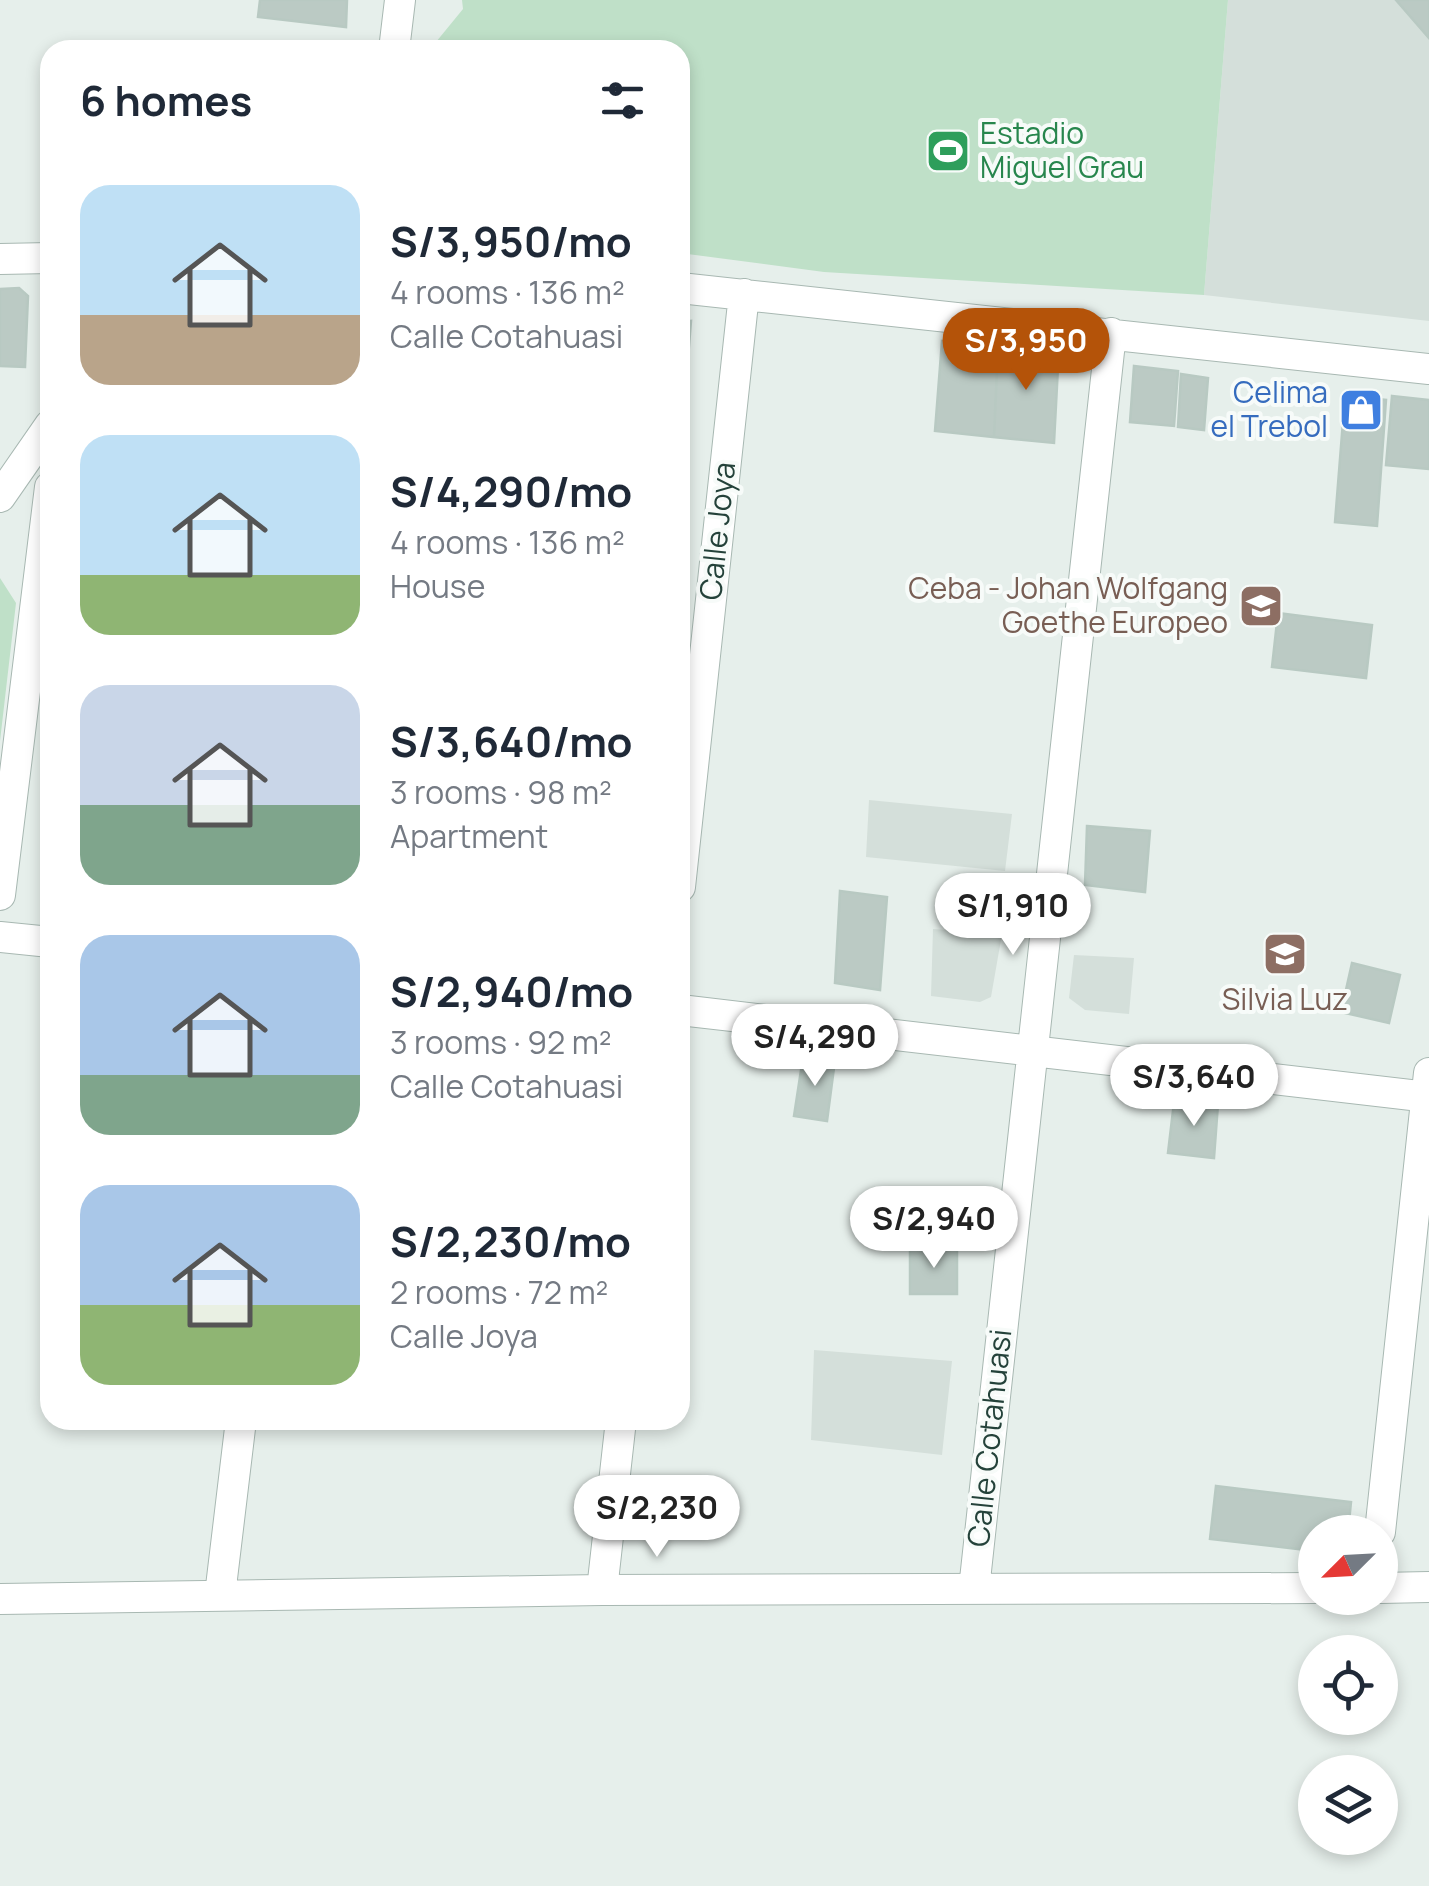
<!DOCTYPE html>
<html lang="en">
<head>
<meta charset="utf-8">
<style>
	:root { --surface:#fff; --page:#f2f2f3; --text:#1f2937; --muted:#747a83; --accent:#b45309 }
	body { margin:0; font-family:Manrope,sans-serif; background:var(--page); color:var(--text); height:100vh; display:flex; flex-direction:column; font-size:38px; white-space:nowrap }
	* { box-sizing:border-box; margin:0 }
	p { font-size:32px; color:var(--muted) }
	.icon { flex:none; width:55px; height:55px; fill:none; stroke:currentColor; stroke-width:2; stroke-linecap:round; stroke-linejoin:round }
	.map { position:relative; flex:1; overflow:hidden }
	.side { position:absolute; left:40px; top:40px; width:650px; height:1390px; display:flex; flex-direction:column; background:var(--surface); border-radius:30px; box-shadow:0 5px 15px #0003 }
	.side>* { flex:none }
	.needle { width:65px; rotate:246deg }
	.tools { position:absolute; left:1298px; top:1515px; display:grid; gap:20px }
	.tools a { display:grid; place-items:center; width:100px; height:100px; border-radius:50%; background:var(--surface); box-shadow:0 5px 15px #0003; font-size:50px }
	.price { position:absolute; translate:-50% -85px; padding:0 22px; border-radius:35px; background:#fff; color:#222; font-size:32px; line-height:65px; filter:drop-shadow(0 2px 5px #0008) }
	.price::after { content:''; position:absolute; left:50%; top:60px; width:30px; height:22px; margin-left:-15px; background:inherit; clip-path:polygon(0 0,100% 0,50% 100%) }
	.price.current { background:var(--accent); color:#fff }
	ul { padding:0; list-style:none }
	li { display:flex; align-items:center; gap:30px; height:250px; padding:0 40px }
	li span { display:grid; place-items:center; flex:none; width:280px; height:200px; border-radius:30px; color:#555 }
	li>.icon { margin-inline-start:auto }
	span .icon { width:120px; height:120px; fill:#fffc; stroke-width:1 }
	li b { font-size:42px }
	h2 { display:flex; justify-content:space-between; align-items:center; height:120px; padding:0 40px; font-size:42px }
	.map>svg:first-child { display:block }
	.built { fill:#d4dfda }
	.green { fill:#bfe0c8 }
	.building { fill:#bbcac4; stroke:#b8c9c2; stroke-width:2.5 }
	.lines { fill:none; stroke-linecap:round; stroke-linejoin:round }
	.minor-casing { stroke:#a8b8b2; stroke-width:32 }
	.minor { stroke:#fff; stroke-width:30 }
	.labels { text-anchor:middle; stroke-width:8; stroke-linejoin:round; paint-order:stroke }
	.leisure-label { font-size:30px; fill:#27864d; stroke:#f7fbf9; text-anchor:start }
	.shop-label { font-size:30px; fill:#366cbe; stroke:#f7fbf9; text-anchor:end }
	.street-label { font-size:30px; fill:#24423a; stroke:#f7fbf9 }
	.education-label { font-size:30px; fill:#785e54; stroke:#f7fbf9; text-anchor:end }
</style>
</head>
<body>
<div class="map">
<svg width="1429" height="1886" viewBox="0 0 1429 1886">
	<rect width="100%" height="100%" fill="#e6efeb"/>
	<path class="built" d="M1228,0H1429V321L1204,295Z
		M869,800L1012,814L1005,871L866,857Z
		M933,929L1002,934L991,997L980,1002L931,996Z
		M1074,955L1134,958L1129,1014L1085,1010L1069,998Z
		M814,1350L952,1361L942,1455L811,1440Z"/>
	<path class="green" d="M462,0H1228L1204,295L824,272L680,253V50H436V42L463,9Z
		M0,578L16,603L0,741Z"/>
	<path class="building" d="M260,0H347L346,27L258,17Z
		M1396,0H1429V38Z
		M19,288L28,296L25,367L0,366V289Z
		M691,321L685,396L680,395V322Z
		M942,341L998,348L994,437L935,431Z
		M998,344L1059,348L1054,443L994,437Z
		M1134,366L1178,371L1174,426L1130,422Z
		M1181,374L1208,378L1204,430L1178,427Z
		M1345,396L1386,400L1377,526L1335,522Z
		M1392,396L1429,400V469L1386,465Z
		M1278,613L1372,625L1366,678L1272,667Z
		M1087,826L1150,831L1145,892L1085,885Z
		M840,891L887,897L880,990L835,983Z
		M1352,963L1400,975L1389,1023L1341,1012Z
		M803,1057L835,1060L827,1121L794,1116Z
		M1174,1102L1218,1104L1214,1158L1168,1153Z
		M910,1248H957V1294H910Z
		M1216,1486L1351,1502L1348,1532H1315V1551L1210,1539Z"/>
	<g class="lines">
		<defs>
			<path id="minor" d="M394,50L400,0
				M0,259L50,258
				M680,288L1429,369
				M0,497L50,425
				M680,887L744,294
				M0,895L50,487
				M0,937L50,942
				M680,1010L1429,1097
				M1380,1532L1429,1073
				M1380,1588L1429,1587
				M974,1589L1111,333
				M602,1590L621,1420
				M220,1595L241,1420
				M0,1599L602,1590L1315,1588"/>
		</defs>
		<use href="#minor" class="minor-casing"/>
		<use href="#minor" class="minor"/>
	</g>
	<defs>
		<symbol id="stadium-square" viewBox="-11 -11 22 22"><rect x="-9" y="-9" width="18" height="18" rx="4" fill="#2e9e5b" stroke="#f7fbf9"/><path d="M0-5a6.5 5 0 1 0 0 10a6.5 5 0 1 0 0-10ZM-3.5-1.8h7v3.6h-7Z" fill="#fff"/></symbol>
		<symbol id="shop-square" viewBox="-11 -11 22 22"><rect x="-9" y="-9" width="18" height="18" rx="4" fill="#3f7fe0" stroke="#f7fbf9"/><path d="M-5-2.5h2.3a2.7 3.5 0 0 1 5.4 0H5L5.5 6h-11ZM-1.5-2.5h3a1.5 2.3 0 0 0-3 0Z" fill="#fff"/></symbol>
		<symbol id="school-square" viewBox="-11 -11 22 22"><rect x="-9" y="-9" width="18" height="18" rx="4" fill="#8d6e63" stroke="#f7fbf9"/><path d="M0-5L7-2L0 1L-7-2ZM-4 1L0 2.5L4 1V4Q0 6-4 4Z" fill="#fff"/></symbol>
	</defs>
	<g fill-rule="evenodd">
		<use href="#stadium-square" x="923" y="126" width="50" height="50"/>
		<use href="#shop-square" x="1336" y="385" width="50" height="50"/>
		<use href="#school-square" x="1236" y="581" width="50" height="50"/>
		<use href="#school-square" x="1260" y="929" width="50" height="50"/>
	</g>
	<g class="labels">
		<g class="leisure-label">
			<text x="980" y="144">Estadio<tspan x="980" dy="34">Miguel Grau</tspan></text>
		</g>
		<g class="shop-label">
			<text x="1328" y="403">Celima<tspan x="1328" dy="34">el Trebol</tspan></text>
		</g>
		<g class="street-label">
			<text transform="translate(718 531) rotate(-84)" y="10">Calle Joya</text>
			<text transform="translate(990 1438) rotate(-84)" y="10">Calle Cotahuasi</text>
		</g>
		<g class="education-label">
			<text x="1228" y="599">Ceba - Johan Wolfgang<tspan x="1228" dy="34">Goethe Europeo</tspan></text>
			<text x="1285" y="1010" text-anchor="middle">Silvia Luz</text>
		</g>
	</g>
</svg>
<div class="tools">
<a><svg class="needle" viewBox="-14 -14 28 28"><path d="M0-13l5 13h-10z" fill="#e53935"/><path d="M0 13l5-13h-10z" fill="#747a83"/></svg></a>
<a><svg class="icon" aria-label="locate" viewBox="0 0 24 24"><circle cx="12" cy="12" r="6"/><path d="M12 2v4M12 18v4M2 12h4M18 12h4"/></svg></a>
<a><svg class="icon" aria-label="layers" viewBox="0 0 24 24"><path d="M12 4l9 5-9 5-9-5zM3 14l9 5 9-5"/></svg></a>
</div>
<b class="price current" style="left:1026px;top:393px">S/3,950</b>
<b class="price" style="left:1013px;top:958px">S/1,910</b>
<b class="price" style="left:815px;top:1089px">S/4,290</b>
<b class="price" style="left:1194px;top:1129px">S/3,640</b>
<b class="price" style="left:934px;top:1271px">S/2,940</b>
<b class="price" style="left:657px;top:1560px">S/2,230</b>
<section class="side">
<h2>6 homes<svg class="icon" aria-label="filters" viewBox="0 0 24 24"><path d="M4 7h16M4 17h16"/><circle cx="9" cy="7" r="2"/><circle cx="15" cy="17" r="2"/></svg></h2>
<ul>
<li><span style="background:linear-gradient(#bfe0f5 65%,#b9a48a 0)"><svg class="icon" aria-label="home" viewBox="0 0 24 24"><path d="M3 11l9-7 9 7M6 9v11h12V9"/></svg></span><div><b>S/3,950/mo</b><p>4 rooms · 136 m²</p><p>Calle Cotahuasi</p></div></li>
<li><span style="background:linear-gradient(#bfe0f5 70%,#8fb573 0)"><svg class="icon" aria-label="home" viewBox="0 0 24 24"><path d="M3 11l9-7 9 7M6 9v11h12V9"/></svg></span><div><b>S/4,290/mo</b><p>4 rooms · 136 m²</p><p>House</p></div></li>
<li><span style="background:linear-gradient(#c9d6e8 60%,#7fa58c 0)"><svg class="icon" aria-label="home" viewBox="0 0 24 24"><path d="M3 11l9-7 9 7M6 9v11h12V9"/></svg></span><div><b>S/3,640/mo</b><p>3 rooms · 98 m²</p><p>Apartment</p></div></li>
<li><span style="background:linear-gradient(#a9c7e8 70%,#7fa58c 0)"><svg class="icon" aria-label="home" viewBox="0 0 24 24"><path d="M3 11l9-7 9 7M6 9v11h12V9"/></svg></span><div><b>S/2,940/mo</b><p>3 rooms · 92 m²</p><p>Calle Cotahuasi</p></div></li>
<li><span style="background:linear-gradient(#a9c7e8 60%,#8fb573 0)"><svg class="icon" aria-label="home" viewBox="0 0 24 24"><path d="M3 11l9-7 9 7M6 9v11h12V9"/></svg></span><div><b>S/2,230/mo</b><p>2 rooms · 72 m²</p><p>Calle Joya</p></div></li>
</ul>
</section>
</div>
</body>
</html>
